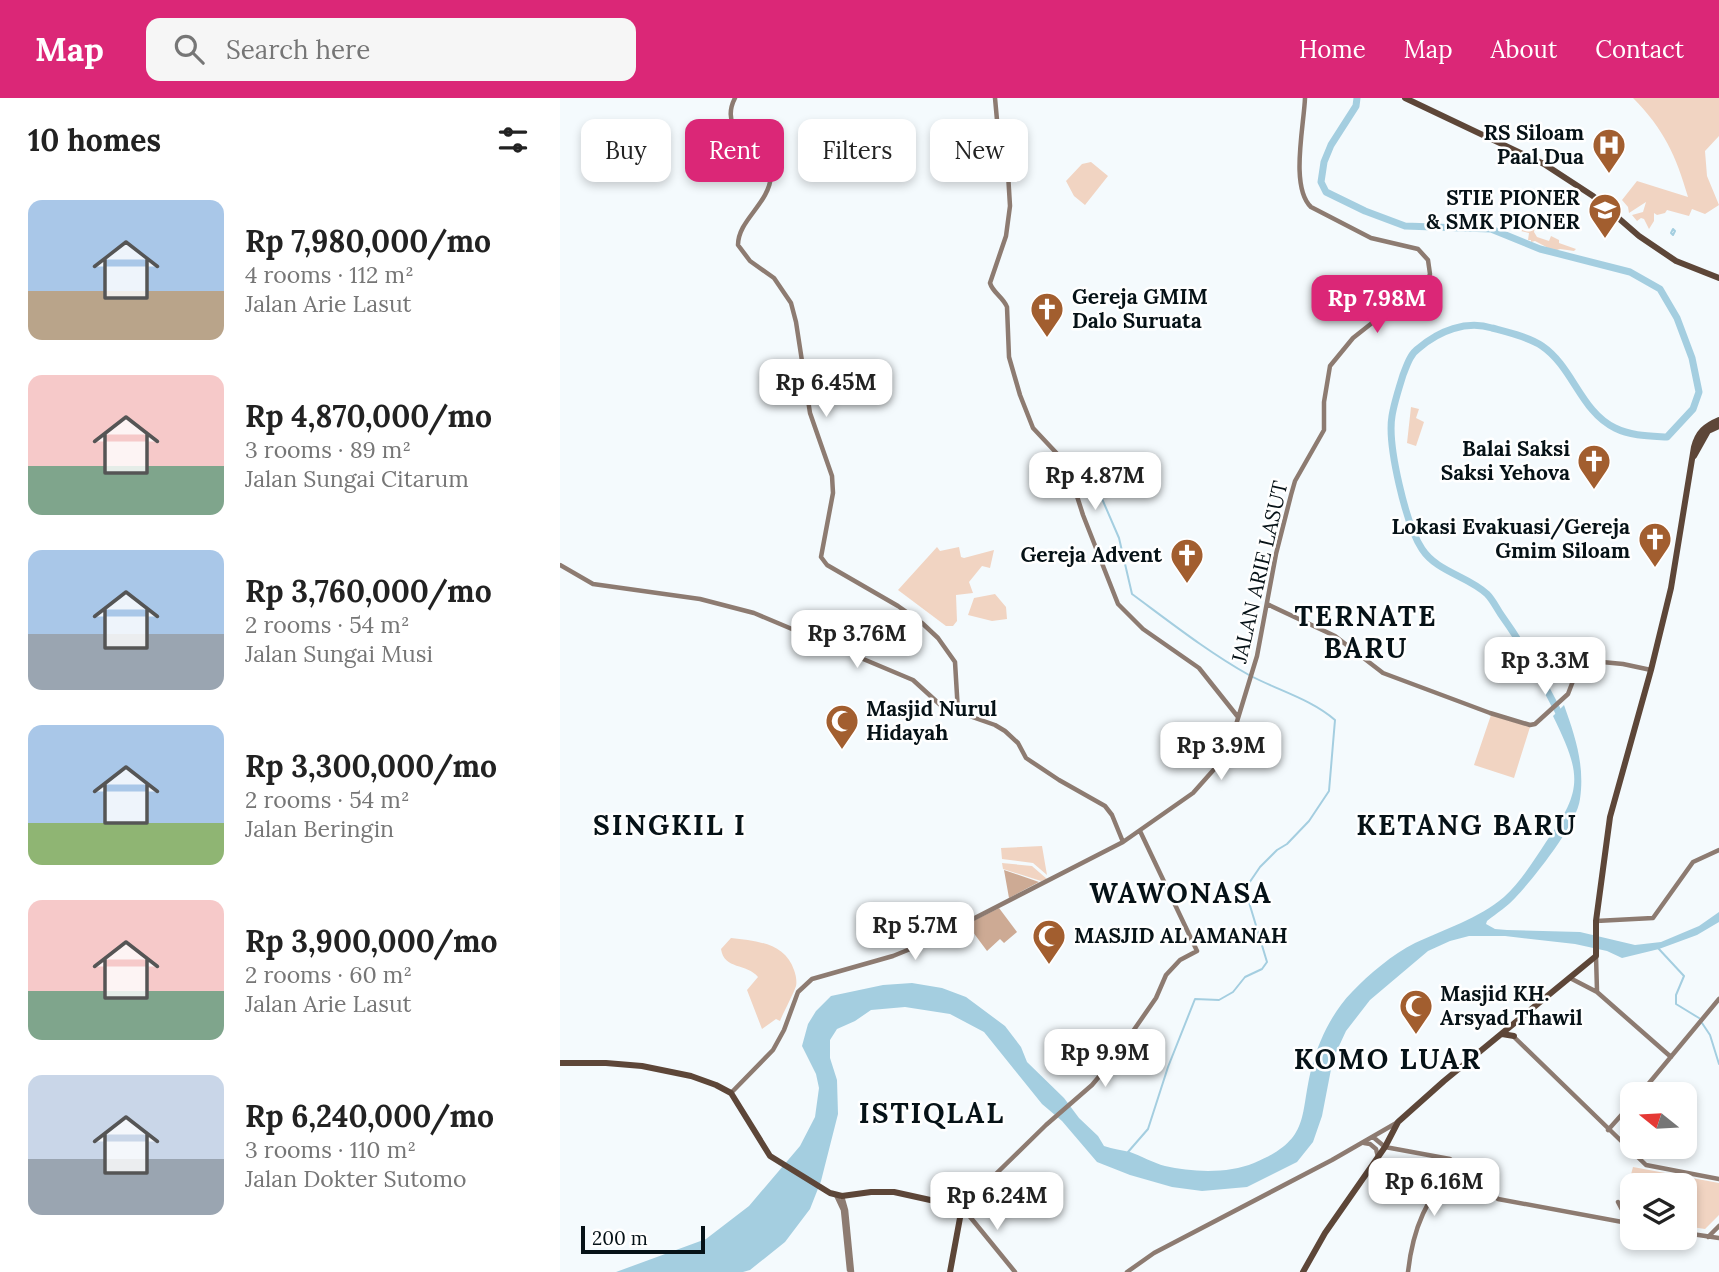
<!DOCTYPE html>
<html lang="en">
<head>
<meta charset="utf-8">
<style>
	:root { --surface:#fff; --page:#f6f6f6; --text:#222; --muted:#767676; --accent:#db2777 }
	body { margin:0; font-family:Lora,serif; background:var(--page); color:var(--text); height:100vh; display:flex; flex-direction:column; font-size:26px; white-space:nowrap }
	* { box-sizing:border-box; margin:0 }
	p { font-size:23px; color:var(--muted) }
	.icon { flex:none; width:38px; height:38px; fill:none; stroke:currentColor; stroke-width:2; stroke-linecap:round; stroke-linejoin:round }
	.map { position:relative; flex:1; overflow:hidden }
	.details { display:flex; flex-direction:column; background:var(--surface); width:560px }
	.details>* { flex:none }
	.top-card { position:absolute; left:21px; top:21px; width:665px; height:63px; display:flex; gap:14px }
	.needle { width:46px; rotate:288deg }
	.controls { position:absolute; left:1060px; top:984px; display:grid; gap:14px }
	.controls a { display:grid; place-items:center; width:77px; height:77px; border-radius:14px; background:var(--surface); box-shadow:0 4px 10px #0003; font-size:35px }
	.scale { position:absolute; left:21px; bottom:18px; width:124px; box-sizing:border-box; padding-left:7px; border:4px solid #061217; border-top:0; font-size:19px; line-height:24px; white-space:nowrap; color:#061217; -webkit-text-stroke:5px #fff; paint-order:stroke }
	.price { position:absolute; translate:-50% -60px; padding:0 16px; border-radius:14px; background:#fff; color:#222; font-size:23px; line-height:46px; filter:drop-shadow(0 2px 4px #0008) }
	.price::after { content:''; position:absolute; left:50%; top:42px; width:21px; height:16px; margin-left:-10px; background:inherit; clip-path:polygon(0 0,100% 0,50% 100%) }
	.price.on { background:var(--accent); color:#fff }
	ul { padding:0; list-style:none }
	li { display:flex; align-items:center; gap:21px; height:175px; padding:0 28px }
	li span { display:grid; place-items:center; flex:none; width:196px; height:140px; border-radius:14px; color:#555 }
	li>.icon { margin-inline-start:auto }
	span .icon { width:84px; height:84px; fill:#fffc; stroke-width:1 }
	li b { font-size:30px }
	h2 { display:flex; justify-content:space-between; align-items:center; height:84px; padding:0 28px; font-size:30px }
	.tag { padding:0 24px; border-radius:14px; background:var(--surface); box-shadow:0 4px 10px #0003; font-size:24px; line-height:63px }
	.tag.on { background:var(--accent); color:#fff }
	header { display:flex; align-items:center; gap:42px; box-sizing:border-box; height:98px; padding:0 35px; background:var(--accent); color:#fff }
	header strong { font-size:33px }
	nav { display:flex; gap:38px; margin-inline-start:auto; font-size:24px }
	.search { width:490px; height:63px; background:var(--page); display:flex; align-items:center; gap:18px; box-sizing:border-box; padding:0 24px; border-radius:14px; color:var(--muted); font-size:26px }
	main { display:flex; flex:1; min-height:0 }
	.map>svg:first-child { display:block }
	.green { fill:#f1d4c2 }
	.forest { fill:#cdaa94 }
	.water { fill:#a4cee0 }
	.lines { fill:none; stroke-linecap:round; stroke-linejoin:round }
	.stream { stroke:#a4cee0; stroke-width:2 }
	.river { stroke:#a4cee0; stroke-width:7 }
	.secondary { stroke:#8d7b71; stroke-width:4.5 }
	.highway { stroke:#5d4638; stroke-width:6 }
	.labels { text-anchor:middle; stroke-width:5; stroke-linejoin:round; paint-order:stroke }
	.poi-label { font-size:21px; font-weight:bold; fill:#061217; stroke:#fff; text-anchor:end }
	.street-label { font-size:21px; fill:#061217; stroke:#fff }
	.district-label { font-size:28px; font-weight:bold; letter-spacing:2px; fill:#061217; stroke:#fff }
</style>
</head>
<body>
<header>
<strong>Map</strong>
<div class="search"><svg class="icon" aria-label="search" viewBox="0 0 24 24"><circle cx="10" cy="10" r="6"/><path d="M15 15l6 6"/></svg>Search here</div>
<nav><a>Home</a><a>Map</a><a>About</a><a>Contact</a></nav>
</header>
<main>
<section class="details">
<h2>10 homes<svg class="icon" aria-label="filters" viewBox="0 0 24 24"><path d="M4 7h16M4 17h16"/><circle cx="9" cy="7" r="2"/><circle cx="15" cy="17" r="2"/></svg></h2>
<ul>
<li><span style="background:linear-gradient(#a9c7e8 65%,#b9a48a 0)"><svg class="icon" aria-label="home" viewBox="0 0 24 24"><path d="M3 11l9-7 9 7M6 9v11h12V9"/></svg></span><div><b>Rp 7,980,000/mo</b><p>4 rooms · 112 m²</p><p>Jalan Arie Lasut</p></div></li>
<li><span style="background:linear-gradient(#f6c9c9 65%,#7fa58c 0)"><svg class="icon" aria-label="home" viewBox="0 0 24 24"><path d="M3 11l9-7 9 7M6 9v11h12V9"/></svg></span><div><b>Rp 4,870,000/mo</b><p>3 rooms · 89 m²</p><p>Jalan Sungai Citarum</p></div></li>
<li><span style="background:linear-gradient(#a9c7e8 60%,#9aa5b1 0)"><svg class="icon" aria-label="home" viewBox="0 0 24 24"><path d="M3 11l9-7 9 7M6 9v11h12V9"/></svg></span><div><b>Rp 3,760,000/mo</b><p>2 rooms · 54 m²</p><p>Jalan Sungai Musi</p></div></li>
<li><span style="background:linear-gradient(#a9c7e8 70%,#8fb573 0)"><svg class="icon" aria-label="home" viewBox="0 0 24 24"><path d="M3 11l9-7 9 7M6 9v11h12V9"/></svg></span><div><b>Rp 3,300,000/mo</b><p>2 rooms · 54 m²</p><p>Jalan Beringin</p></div></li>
<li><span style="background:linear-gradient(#f6c9c9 65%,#7fa58c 0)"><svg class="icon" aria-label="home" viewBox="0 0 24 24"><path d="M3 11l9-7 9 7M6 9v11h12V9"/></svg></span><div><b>Rp 3,900,000/mo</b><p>2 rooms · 60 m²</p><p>Jalan Arie Lasut</p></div></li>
<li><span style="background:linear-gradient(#c9d6e8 60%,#9aa5b1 0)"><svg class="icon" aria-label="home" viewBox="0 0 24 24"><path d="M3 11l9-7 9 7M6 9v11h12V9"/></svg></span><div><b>Rp 6,240,000/mo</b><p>3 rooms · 110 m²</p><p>Jalan Dokter Sutomo</p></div></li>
</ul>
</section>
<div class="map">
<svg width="1159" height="1174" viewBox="0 0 1159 1174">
	<rect width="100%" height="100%" fill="#f4fafd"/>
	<path class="green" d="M1073,0H1159V38L1145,53L1147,78L1159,107L1145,116L1132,111L1129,118L1107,112L1105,115L1097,117L1094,115V123L1089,131L1084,121L1081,120L1077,123L1072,117L1083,114L1086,104L1069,115L1068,109L1062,102L1077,83L1128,99C1116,58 1104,31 1073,0Z
		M531,64L548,78L525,107L514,98L506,83L522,66Z
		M966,124L969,129H975L974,134L977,139L989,143L991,138L999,142V145L1016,151L1014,153L1000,151L994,153L975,143L971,144V142H968L969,135L961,133L964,128L962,127Z
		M851,309L859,311L856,320L864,324L856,348L847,345Z
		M377,449L380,453L399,449L401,459L404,460L434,452L430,470L422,468L409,484L413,495L396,497L397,523L393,528H386L338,492Z
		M435,496L446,509L447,521L432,523L408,517L414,500Z
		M931,617L970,629L954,680L914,667Z
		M482,748L487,777L473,765L442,761L441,750Z
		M442,765L472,768L487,781L481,783L443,771Z
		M171,840C197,843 225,845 234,872C236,877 237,884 236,888C233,897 224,913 220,923L216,921L202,931L187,892L198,879C187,865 164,872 161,851Z
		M1073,1069L1159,1085V1117L1145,1131L1125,1128V1087H1073V1111L1065,1099Z"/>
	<path class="forest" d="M444,772L479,784L449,800Z
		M439,810L457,834L444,845L440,841L427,853L407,826Z"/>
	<path class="water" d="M1004,607C1015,638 1025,667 1020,701C1017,726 974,780 956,799C948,808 937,815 927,823L926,826L935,831L947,832L1020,834L1075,847L1101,844L1139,828L1159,814V824L1137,837L1099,851L1062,860L1047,853L1015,846L945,838H909L890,843L868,853L810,902L786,933L773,961L762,1018L753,1044L737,1064L687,1089L642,1093L612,1089L570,1077L537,1064L502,1023L482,1006L424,934L390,916L345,909L311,912L295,923L277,931L270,942V960L277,982L278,1016L261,1083L250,1111L225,1144L190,1172L183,1174H56L146,1141L189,1108L240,1048L255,1019L259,990L256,976L242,948L248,926L256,913L271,898L323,887L352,885L382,890L406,899L445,928L461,949L467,964L504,1000L519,1020L538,1038L544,1048C553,1051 562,1052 570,1054C582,1058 593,1065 605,1068C631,1074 668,1076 694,1065C752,1041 739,1018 752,968C759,942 773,913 792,894C809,876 833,856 855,845C885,831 918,821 944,799C961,784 974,762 986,744C1024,691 1021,676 993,618Z"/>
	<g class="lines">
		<path class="stream" d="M1113,131L1115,133L1113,137L1111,135Z
			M530,373L559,440L572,496C610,524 648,554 689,577C717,592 751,601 775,622L769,693L749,723L727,746L717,752L700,769L685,791L707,864L702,871L685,879L673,894L659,902L635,901L608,969L588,1031L568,1054
			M1098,850L1124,878L1116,897V906L1139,920
			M1142,925L1150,937L1159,966"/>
		<path class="river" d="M797,0L796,8L771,47L764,64L761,84L766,94L805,113L845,128L931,131L980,151L1070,174L1100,191L1117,220L1132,260L1139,294L1133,311L1107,339C1090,338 1071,338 1055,330C1021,314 1013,269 982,248C969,239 947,234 932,230C906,222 879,233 859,250C850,256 847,267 843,277C839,290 834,305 832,318C827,347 846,427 862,451C877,474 908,478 927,496C933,502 937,511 942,518C965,550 983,584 1001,619"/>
		<path class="secondary" d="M175,0C157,34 200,51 211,78C209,106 178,122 178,147L190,163L214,180L231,205L236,224L250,315L272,378L273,395L261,459L267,467L338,508L362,525L378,540L395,564L398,614
			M435,0L437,22L447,59L450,108L446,138L430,185C433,195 443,199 447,209L449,259L460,297L473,330L503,362L508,370L523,417L558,506L583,531L639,570L678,619
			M0,467L33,486L140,501L194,515L353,582L387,613L398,614L435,627L445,633L458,645L466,660L499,682L545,708L552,717L563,744
			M707,506L775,538L823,575L930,615L970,627L975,626L1008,596L1021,562L1063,566L1091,572
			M1036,823L1093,820L1133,764L1159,752
			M1036,858L1037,893
			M1010,880L1037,894L1111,959
			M953,938L1086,1067L1159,1081
			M171,995L213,952L224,932L238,894L252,881L333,858L370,843L563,744L633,695L657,668L675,630L697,558L716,456L731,397L735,383L764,332V304L770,268L793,240L831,210L859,190L867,184L870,176L868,162L858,151L811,140L751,109C730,89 744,28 745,0
			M1080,996L1159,901
			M1048,1032L1073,1004
			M813,1039L825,1049L890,1061L938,1101L1073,1126
			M804,1045L810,1046L816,1051L818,1059
			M276,1097L283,1112L289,1172L291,1174
			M282,1098L286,1112L292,1174
			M1058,1104L1069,1125
			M1125,1135L1159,1140
			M1148,1139L1159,1128
			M455,1174L402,1109L486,1027L532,987L553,962L596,900L606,877L620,862L637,853L580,733
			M567,1174L594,1155L772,1062L838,1024
			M848,1174C853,1128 867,1101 896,1065"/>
		<path class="highway" d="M845,0L984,66L1033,98L1079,138L1116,163L1159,180
			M1134,358L1148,333L1159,328
			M942,936L954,938
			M0,965H46L82,968L131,978L156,987L171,995L210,1058L270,1095L282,1098L311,1094H334L402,1109L390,1174
			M743,1174L765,1135L825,1049L838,1024L884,983L1036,858V823L1050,719L1091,572L1111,490L1134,349C1138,334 1145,328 1159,322"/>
	</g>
	<defs>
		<symbol id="hospital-pin" viewBox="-11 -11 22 30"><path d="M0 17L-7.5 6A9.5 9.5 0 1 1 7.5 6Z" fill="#a25e2f" stroke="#fff"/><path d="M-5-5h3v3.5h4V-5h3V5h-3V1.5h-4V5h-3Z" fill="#fff"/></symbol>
		<symbol id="university-pin" viewBox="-11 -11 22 30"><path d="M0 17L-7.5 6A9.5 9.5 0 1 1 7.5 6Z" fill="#a25e2f" stroke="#fff"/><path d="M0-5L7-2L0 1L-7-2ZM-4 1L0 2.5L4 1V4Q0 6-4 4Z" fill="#fff"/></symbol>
		<symbol id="church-pin" viewBox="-11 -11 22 30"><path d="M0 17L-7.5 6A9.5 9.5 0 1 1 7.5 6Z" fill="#a25e2f" stroke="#fff"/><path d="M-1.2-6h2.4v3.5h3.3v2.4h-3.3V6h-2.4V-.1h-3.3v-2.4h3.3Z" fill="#fff"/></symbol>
		<symbol id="mosque-pin" viewBox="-11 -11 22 30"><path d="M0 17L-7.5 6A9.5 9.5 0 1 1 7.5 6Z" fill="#a25e2f" stroke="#fff"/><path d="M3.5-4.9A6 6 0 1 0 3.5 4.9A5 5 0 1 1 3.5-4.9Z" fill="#fff"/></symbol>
	</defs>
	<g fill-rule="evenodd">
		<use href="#hospital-pin" x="1030" y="28" width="38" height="52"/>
		<use href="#university-pin" x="1026" y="93" width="38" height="52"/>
		<use href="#church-pin" x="468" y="192" width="38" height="52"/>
		<use href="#church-pin" x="1015" y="344" width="38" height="52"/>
		<use href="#church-pin" x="1076" y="422" width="38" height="52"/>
		<use href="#church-pin" x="608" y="438" width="38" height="52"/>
		<use href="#mosque-pin" x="263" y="604" width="38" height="52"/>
		<use href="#mosque-pin" x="470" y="819" width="38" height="52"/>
		<use href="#mosque-pin" x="837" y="889" width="38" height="52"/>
	</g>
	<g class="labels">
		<g class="poi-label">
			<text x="1024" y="42">RS Siloam<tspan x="1024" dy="24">Paal Dua</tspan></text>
			<text x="1020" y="107">STIE PIONER<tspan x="1020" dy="24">&amp; SMK PIONER</tspan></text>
			<text x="512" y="206" text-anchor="start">Gereja GMIM<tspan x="512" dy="24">Dalo Suruata</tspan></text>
			<text x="1010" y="358">Balai Saksi<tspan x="1010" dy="24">Saksi Yehova</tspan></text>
			<text x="1070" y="436">Lokasi Evakuasi/Gereja<tspan x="1070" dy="24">Gmim Siloam</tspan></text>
			<text x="602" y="464">Gereja Advent</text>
			<text x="306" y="618" text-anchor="start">Masjid Nurul<tspan x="306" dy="24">Hidayah</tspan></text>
			<text x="514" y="845" text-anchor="start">MASJID AL AMANAH</text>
			<text x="880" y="903" text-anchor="start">Masjid KH.<tspan x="880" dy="24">Arsyad Thawil</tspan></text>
		</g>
		<g class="street-label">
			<text transform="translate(700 474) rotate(-77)" y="7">JALAN ARIE LASUT</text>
		</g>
		<g class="district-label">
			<text x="806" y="528">TERNATE<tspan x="806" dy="32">BARU</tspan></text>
			<text x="110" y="737">SINGKIL I</text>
			<text x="907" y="737">KETANG BARU</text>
			<text x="621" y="805">WAWONASA</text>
			<text x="828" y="971">KOMO LUAR</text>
			<text x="372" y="1025">ISTIQLAL</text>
		</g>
	</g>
</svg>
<div class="controls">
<a><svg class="needle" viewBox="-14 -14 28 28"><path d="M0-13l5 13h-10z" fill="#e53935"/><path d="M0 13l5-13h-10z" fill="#767676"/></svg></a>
<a><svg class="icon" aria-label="layers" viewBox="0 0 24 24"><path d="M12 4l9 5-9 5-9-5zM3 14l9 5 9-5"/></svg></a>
</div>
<div class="scale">200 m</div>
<b class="price on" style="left:817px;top:237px">Rp 7.98M</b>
<b class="price" style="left:266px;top:321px">Rp 6.45M</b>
<b class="price" style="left:535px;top:414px">Rp 4.87M</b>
<b class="price" style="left:297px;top:572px">Rp 3.76M</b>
<b class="price" style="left:985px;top:599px">Rp 3.3M</b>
<b class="price" style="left:661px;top:684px">Rp 3.9M</b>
<b class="price" style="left:355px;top:864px">Rp 5.7M</b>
<b class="price" style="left:545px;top:991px">Rp 9.9M</b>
<b class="price" style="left:874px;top:1120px">Rp 6.16M</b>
<b class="price" style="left:437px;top:1134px">Rp 6.24M</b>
<div class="top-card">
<a class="tag">Buy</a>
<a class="tag on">Rent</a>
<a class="tag">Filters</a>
<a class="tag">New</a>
</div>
</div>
</main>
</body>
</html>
